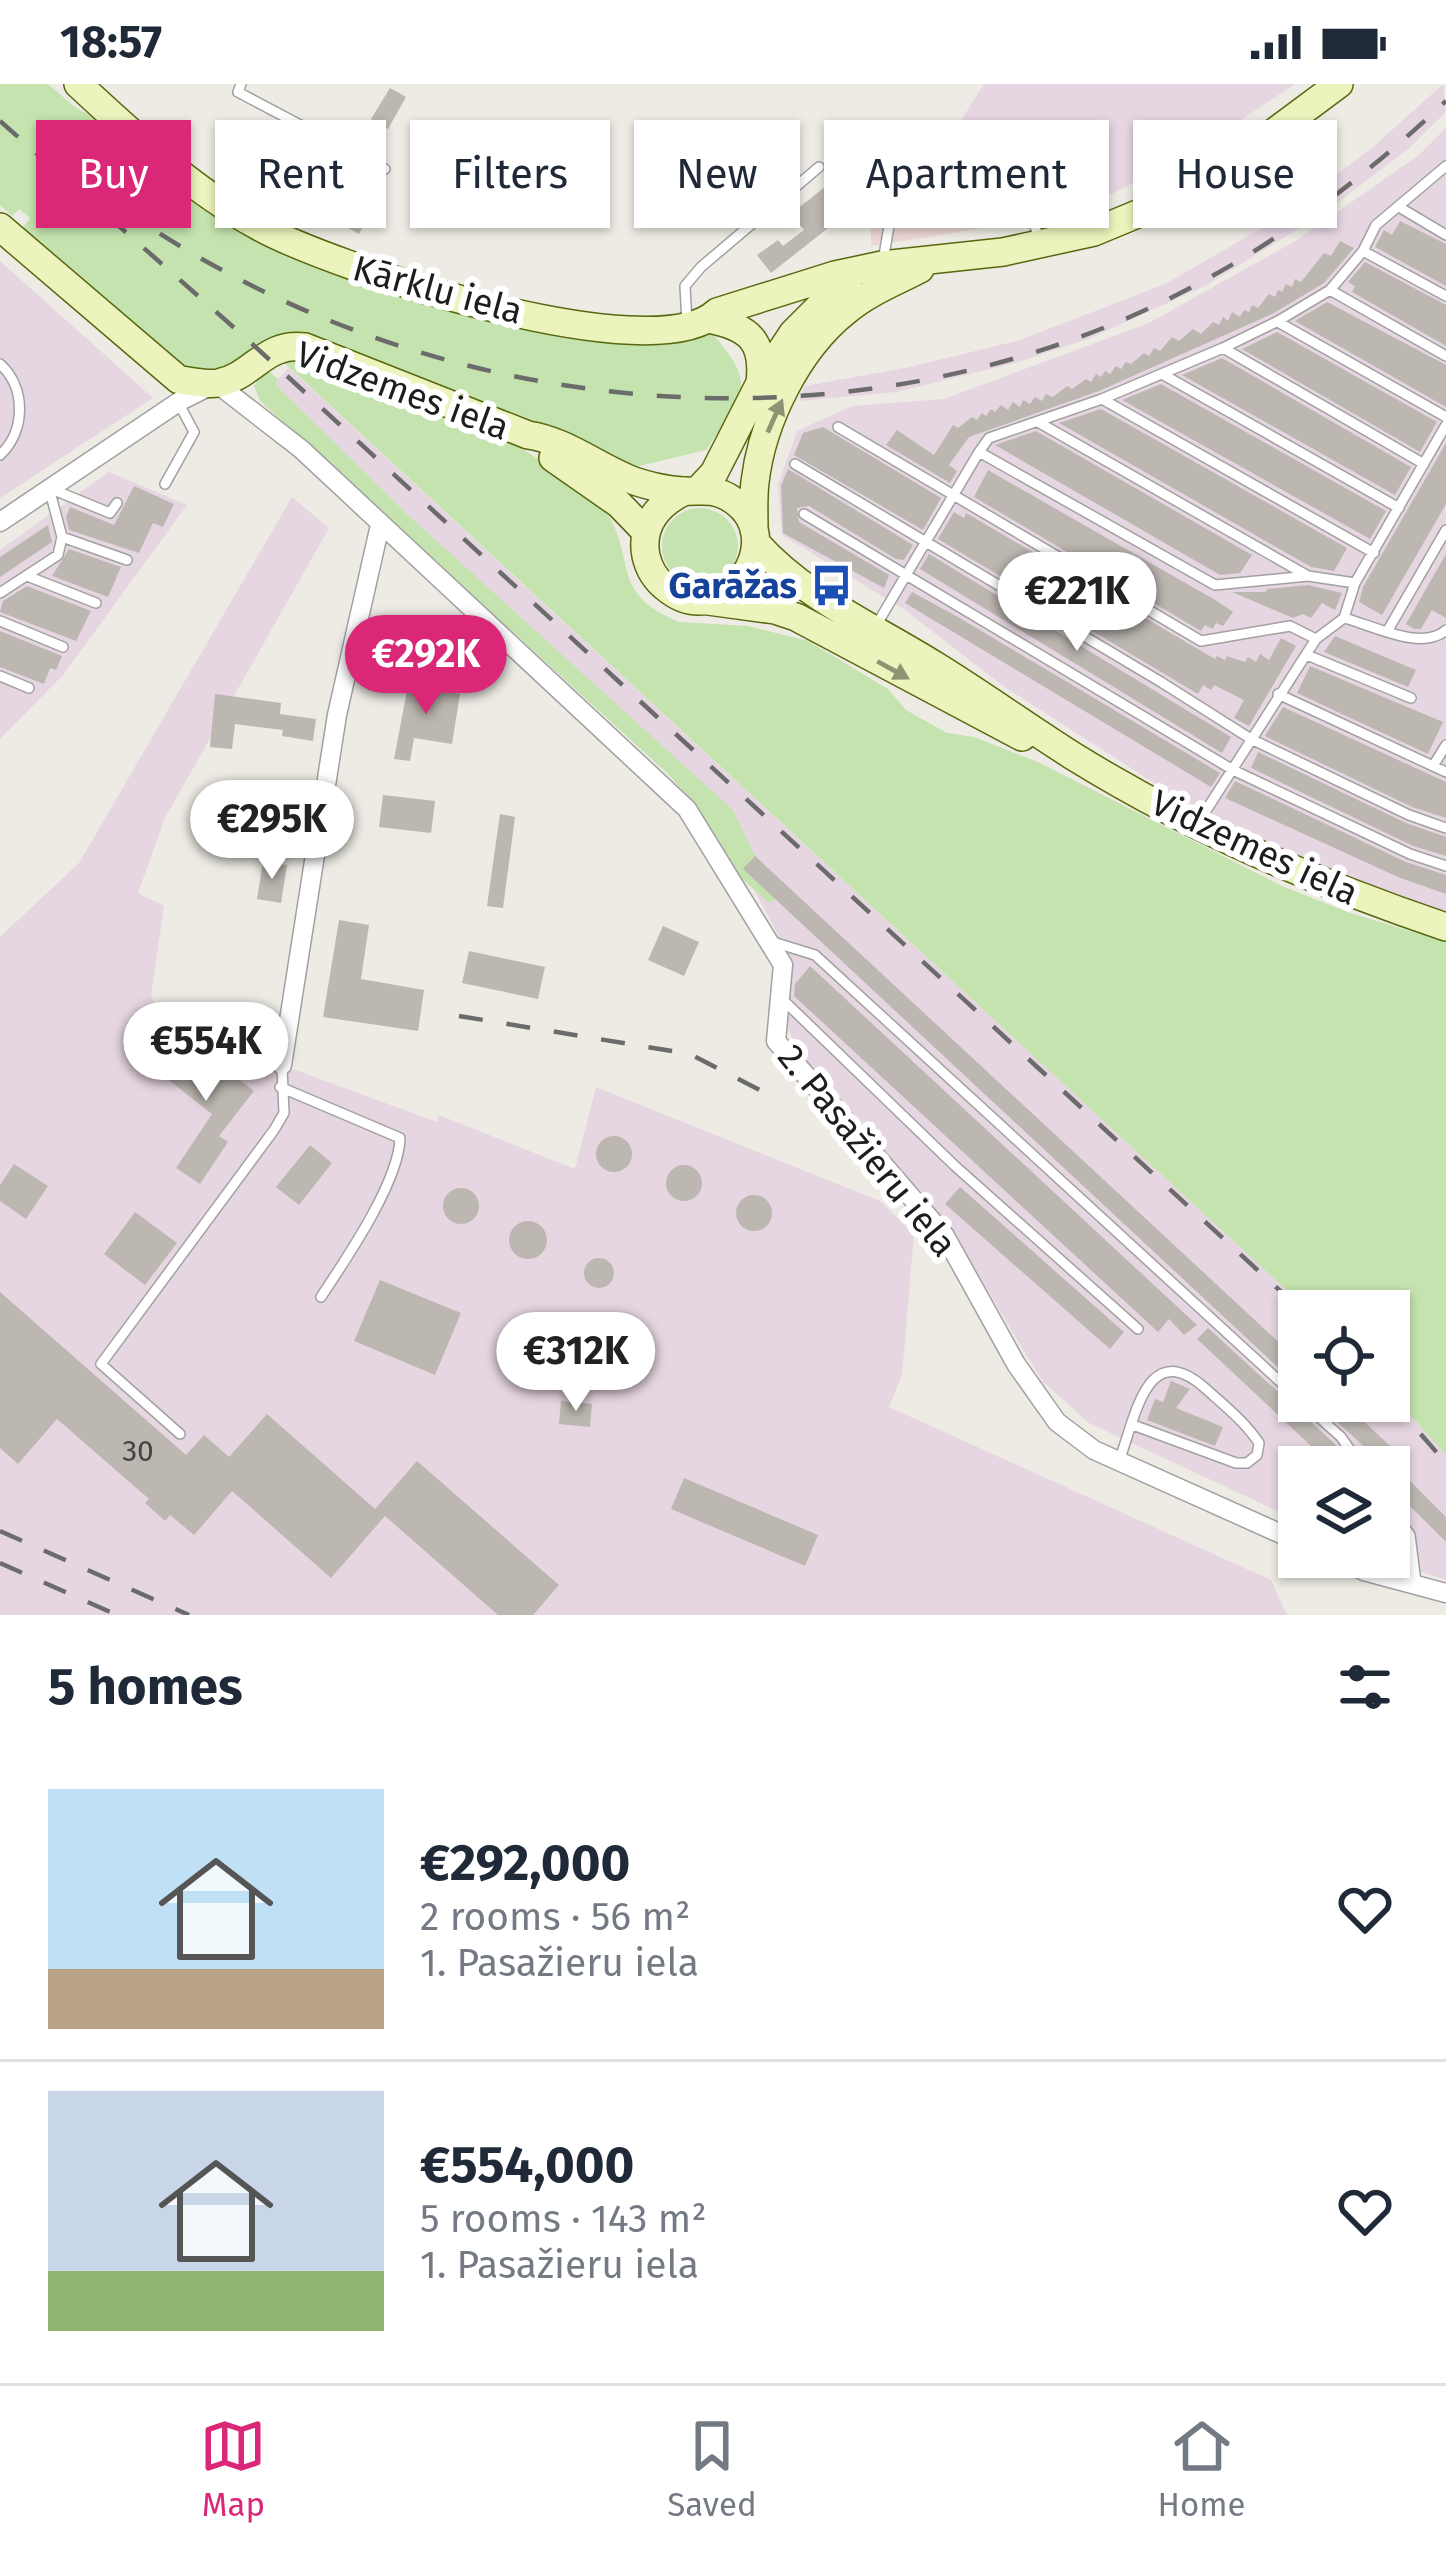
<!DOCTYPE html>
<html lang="en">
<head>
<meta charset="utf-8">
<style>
	:root { --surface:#fff; --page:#f6f6f7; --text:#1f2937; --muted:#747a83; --line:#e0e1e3; --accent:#db2777 }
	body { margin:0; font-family:"Fira Sans",sans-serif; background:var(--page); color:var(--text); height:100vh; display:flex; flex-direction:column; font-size:45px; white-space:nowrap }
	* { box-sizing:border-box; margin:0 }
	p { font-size:39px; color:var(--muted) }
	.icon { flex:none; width:66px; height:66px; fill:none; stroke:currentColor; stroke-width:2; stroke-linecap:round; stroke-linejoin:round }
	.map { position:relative; height:1531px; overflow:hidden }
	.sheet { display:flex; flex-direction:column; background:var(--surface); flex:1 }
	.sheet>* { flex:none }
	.banner { position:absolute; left:36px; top:36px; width:1374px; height:108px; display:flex; gap:24px }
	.tools { position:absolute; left:1278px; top:1206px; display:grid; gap:24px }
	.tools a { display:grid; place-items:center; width:132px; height:132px; border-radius:0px; background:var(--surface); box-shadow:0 3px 9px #0004; font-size:60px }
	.price { position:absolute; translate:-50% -102px; padding:0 27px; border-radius:42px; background:#fff; color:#222; font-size:39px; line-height:78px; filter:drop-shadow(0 3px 6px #0008) }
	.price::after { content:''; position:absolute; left:50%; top:72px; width:36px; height:27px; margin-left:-18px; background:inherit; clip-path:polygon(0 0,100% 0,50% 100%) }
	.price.selected { background:var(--accent); color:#fff }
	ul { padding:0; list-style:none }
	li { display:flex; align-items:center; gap:36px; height:300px; padding:0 48px }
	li+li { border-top:3px solid var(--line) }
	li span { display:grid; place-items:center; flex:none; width:336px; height:240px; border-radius:0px; color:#555 }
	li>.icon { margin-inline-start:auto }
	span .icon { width:144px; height:144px; fill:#fffc; stroke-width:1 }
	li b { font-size:51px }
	h2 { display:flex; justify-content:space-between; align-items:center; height:144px; padding:0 48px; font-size:51px }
	.tag { padding:0 42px; border-radius:0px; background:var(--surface); box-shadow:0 3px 9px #0004; font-size:42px; line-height:108px }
	.tag.selected { background:var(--accent); color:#fff }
	.status { display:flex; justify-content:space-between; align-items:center; height:84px; padding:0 60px; background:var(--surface); direction:ltr }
	.status svg { height:33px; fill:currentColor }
	.dock { display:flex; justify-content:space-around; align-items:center; height:168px; border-top:3px solid var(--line); background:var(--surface); font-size:33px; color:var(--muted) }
	.dock a { display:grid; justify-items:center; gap:6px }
	.dock .selected { color:var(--accent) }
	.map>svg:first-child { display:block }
	.commercial { fill:#ecd7d4 }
	.industrial { fill:#e6d6e2 }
	.grass { fill:#c4e3ae }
	.building { fill:#bdb7b1 }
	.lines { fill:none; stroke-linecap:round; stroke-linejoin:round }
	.lane-casing { stroke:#a1a1a1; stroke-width:12 }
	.street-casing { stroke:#a1a1a1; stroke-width:21 }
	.secondary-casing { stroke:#58680f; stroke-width:30 }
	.lane { stroke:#fff; stroke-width:9 }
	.street { stroke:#fff; stroke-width:18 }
	.secondary { stroke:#ecf3bc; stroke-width:27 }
	.rail { stroke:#6b6b6b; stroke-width:4.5; stroke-dasharray:24 24; stroke-linecap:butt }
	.oneway { fill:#8f9374 }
	.labels { text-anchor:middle; stroke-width:12; stroke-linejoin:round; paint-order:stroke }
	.number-label { font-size:30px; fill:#454442 }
	.street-label { font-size:36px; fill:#1d1d1d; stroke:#fff }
	.transit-label { font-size:36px; font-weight:bold; fill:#164399; stroke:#fff; text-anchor:end }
</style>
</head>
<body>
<div class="status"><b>18:57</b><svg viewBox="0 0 49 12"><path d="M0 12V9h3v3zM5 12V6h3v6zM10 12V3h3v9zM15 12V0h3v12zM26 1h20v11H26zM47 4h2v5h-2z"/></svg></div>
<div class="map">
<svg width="1446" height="1531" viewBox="0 0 1446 1531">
	<rect width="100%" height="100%" fill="#edebe4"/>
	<path class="commercial" d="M961,46L1044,105L1047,134L871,162V113L893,49Z"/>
	<path class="industrial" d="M984,0H1295L1190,70L1094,119L960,38Z
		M1443,0L1446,28L1408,65L1324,129L1205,202L1088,255L1015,279L896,308L799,317L805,302L910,283L1020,256L1165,200L1271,139L1372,64Z
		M1446,44V834L1221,742L1003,602L905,526L782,451L778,401L797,347L852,322L944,315L1149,239L1297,156L1419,71Z
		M0,177L153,314L0,414Z
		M289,284L1309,1227H1299V1317H1389V1307L1446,1371V1496L1377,1473H1389V1383H1299V1437L1089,1339L1042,1297L977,1189L889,1074L797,966L784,934L789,890L778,851L743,785L755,772L274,299Z
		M109,388L187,421L63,591L0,655V466Z
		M292,413L329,444L165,734L138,809L164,822L151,912L165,938L437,1038L439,1031L575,1085L596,1003L880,1117L914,1150L902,1291L889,1323L1271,1496L1287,1531H0V853L79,779Z"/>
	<path class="grass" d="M0,0H48L76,24L104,38L247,152L315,183L427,217L709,246C759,302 745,308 706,366L635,383L632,389L522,334L290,248C241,254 252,301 176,280L23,143L30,134L19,125L12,132L0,121Z
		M278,273L317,278L513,359L613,423L609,432C636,481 611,509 679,538L748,542L808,557L888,605L906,626L947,649L974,653L1040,679L1282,802L1350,829L1446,858V1371L1389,1307V1227H1309Z
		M265,284L278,295L275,300L407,430L733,726L755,772L744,785L776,815L769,819L740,793L698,724L667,689L260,317L254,302Z
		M662 462a38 38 0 1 1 76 0a38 38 0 1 1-76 0Z"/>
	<path class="building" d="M390,4L406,13L388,45L371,35Z
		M328,79L382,109L359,150L305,120Z
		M830,99L851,126L771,189L757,171L778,156L783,162L804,146L791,130Z
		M1400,137L1446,160V202L1375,163L1384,146L1392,151Z
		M1340,157L1354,164L1324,199L1274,229L1099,307L969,353L949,381L957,387L950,399L886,361L897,346L934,371L953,341L958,344L972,333L977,336L982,329L986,332L991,325L995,328L1001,321L1008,326L1013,318L1020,323L1023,316L1030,320L1035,313L1042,317L1046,310L1053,313L1067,302L1072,305L1086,295L1091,298L1096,290L1101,293L1105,287L1110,290L1116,282L1121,285L1126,278L1131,280L1144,269L1149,272L1154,264L1160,267L1172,253L1179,257L1193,245L1201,250L1213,238L1219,241L1223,233L1228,237L1232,228L1240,233L1244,226L1249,228L1252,221L1258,224L1269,210L1275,213L1278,206L1282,208L1286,200L1292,203L1295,195L1301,198L1324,169L1331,172Z
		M1365,178L1446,221V262L1352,208L1355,202L1348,198Z
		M1327,218L1446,281V323L1295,237Z
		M1277,248L1437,338L1420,368L1242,265Z
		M1222,274L1411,383L1395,411L1182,291Z
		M1161,300L1386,427L1370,455L1122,316Z
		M1101,325L1347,464L1334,487L1311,483L1059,339Z
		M823,343L941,414L923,446L794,371L803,349Z
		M1036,347L1252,471L1240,489L1220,491L995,361Z
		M1446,359V420L1382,531L1359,518L1363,503Z
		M788,385L913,461L904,476L896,475L809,422L797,424L799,438L889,491L884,504L783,449L781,402Z
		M988,386L1217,517L1233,528L1223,542L1216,539L1213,545L1205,541L1201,547L974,413Z
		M134,402L174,420L163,443L153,439L139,469L69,446L66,433L70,423L114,441Z
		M954,428L964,434L966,429L1215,575L1217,572L1225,576L1227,572L1245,578L1248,573L1256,578L1260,570L1269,576L1281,554L1296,562L1249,642L1234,634L1244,616L1214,601L1211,606L1203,601L1198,610L938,455Z
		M48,441L52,458L0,493V473Z
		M69,465L121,483L108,513L52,492Z
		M929,470L1231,653L1222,669L920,485Z
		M1446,470V534L1432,526L1421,545H1414L1406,540Z
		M1308,501L1342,509L1335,526L1322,519L1311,534L1303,530L1293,534L1232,508H1266L1267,505Z
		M27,502L91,527L76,557L0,528L3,517Z
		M912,508L958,533L1220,689L1211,703L905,519Z
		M0,547L62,572L56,586L50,584L44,600L0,583Z
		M1335,552L1416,586L1408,603L1324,568Z
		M1310,582L1443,638L1428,670L1297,609Z
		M410,591L425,594L423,604L460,610L452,660L414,654L410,677L394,675Z
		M215,610L281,619L280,630L316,635L313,657L282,652L283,646L235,640L232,665L210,663Z
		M1283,623L1446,698V734L1412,723L1265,652Z
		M1258,668L1406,739L1446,753V772L1413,762L1251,684Z
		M1235,697L1406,778L1446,791V810L1398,793L1225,714Z
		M383,711L435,717L431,749L379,743Z
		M500,730L515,733L503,824L487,822Z
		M755,772L1299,1277V1303L743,785Z
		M263,778L287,781L281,819L257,815Z
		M339,836L369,841L361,895L424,906L418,947L323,933Z
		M663,842L699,858L684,892L648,876Z
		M469,867L545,883L538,915L462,899Z
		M810,882L1197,1241L1184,1251L1169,1235L1158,1248L794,912L795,900Z
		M188,956L254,1007L219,1052L228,1058L200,1100L176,1084L212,1030L161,990Z
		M596 1070a18 18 0 1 1 36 0a18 18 0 1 1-36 0Z
		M310,1061L332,1079L299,1121L276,1103Z
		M14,1080L48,1102L26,1135L0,1117V1101Z
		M666 1099a18 18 0 1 1 36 0a18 18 0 1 1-36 0Z
		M960,1103L1124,1248L1110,1265L945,1120Z
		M443 1122a18 18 0 1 1 36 0a18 18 0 1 1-36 0Z
		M736 1129a18 18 0 1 1 36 0a18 18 0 1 1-36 0Z
		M135,1128L177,1159L145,1201L104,1170Z
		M509 1156a19 19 0 1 1 38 0a19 19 0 1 1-38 0Z
		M584 1189a15 15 0 1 1 30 0a15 15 0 1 1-30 0Z
		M380,1196L461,1229L435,1291L354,1257Z
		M0,1208L186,1371L204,1351L229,1373L267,1330L375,1425L417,1377L559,1501L533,1531H498L385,1432L331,1494L232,1407L194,1451L170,1431L165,1437L145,1419L149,1415L57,1335L18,1380L0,1364Z
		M1208,1244L1334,1359L1338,1364L1326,1376L1197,1255Z
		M1171,1297L1190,1305L1176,1324L1223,1343L1215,1362L1147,1336L1155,1315L1163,1318Z
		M561,1317L592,1320L590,1343L559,1340Z
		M1314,1317H1342L1403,1374L1391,1387Z
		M1401,1388L1446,1433V1458L1389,1401Z
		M684,1394L818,1451L805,1482L671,1425Z"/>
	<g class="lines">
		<defs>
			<path id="lane" d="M241,0L238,8L304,43
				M1399,123L1446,151
				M254,138L304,43L385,85
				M1363,167L1446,212
				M883,177L901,72L964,62L1026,111L1039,156
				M1330,206L1446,272
				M1278,238L1446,333
				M687,239L685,202L701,183L819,83
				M1223,264L1424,380
				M0,280C26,303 26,347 0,371
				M1162,290L1399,424
				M1102,315L1223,264L1278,237L1330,206L1363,167L1376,141L1446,82
				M1038,338L1308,492
				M838,343L1201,557L1290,542L1316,555
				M979,368L989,354L1102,315L1374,469
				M795,380L1161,598L1251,655L1409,731L1446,744
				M165,400L194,348L178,318
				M49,404L110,429L117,419
				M804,430L1233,686L1410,770L1446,782
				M62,453L127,476
				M27,492L96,519
				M0,509L58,471L62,453L49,404
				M1344,534C1372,541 1422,568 1446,546
				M0,537L63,563
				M877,540L979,368L1215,501L1308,492L1355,499
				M1388,546L1446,446
				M1307,571L1411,614
				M0,592L29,604
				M1278,610L1446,688
				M1433,682L1446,661
				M1200,736L1316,555L1344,534L1355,499L1446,341
				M773,858L815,871L1299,1315
				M780,913L955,1082L1138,1245
				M280,1003L400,1054C399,1098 346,1175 321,1213
				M1301,1317L1341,1353L1362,1383
				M180,1350L101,1280L274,1046L284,1029L282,983
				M1119,1377C1136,1332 1147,1252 1206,1305C1225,1322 1245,1338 1259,1359L1257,1371L1247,1379H1236L1133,1341
				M1389,1421L1410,1451L1416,1499"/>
			<path id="street" d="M0,438L180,317L216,299L301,365L687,725L783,881L776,957L945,1152L1016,1280L1057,1338L1094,1366L1299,1458
				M282,981L337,631L380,441
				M1333,1473L1364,1487L1446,1509"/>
			<path id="secondary" d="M78,0C133,51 192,106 258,142C331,183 652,289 717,228L835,191L882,181L1003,168L1094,148L1147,126L1242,72L1339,0
				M0,143L179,296C191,297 206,301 218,299C254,292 264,258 305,263L528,351C564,356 595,381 629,395C644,401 666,406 683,407C699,408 712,404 728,413C796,452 724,554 665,503C655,495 649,485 646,472C640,441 658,420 685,407
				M760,299L793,249L852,190
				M553,374L619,420L646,448
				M699,405L714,389L760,299C765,256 748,243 709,235
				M754,446C754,430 753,414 755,398C762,337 798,265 846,227C869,208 895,198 920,185
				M756,459C805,514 874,543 936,582C983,611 1027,643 1073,672C1191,745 1315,799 1446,843
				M708,517L775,526L796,533L1022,653"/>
		</defs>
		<use href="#lane" class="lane-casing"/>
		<use href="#street" class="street-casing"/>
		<use href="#secondary" class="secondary-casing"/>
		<use href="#lane" class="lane"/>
		<use href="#street" class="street"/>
		<use href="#secondary" class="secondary"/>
		<path class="rail" d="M0,37L248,256L1302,1227
			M120,123C393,315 758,369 1074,255C1215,205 1338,119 1446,17
			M459,932L690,970L779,1016
			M1389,1314L1446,1379
			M0,1447L189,1531
			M0,1479L117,1531"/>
	</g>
	<defs><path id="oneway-solid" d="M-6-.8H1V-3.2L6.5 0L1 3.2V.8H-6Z" transform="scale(3)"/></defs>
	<g class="oneway">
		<use href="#oneway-solid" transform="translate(775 332) rotate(-66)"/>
		<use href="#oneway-solid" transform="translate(893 586) rotate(29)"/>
	</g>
	<defs>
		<symbol id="bus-bare" viewBox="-9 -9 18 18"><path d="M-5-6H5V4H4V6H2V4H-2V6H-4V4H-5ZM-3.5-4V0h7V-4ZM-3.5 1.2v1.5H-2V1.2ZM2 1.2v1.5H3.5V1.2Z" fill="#1a4fb4" stroke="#fff" stroke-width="2.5" paint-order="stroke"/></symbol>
	</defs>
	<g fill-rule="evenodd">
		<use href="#bus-bare" x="802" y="472" width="59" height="59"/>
	</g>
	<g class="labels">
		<g class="number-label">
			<text x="138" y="1377">30</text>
		</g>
		<g class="street-label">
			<text transform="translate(438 205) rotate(15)" y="13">Kārklu iela</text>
			<text transform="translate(403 306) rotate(20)" y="13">Vidzemes iela</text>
			<text transform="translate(1255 763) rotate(25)" y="13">Vidzemes iela</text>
			<text transform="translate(868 1066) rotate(51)" y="13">2. Pasažieru iela</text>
		</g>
		<g class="transit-label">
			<text x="797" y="514">Garāžas</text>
		</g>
	</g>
</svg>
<div class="tools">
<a><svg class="icon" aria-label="locate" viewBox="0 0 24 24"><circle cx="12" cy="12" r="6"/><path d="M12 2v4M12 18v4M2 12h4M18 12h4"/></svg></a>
<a><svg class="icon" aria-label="layers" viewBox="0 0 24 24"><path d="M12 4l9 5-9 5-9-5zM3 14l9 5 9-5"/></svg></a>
</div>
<b class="price" style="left:1077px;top:570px">€221K</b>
<b class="price selected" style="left:426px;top:633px">€292K</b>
<b class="price" style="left:272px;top:798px">€295K</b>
<b class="price" style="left:206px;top:1020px">€554K</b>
<b class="price" style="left:576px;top:1330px">€312K</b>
<div class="banner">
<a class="tag selected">Buy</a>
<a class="tag">Rent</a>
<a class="tag">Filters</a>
<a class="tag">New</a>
<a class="tag">Apartment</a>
<a class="tag">House</a>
</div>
</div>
<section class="sheet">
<h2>5 homes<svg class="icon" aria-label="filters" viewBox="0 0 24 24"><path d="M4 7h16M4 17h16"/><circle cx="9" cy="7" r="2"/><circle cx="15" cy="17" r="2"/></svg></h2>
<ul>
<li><span style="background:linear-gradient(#bfe0f5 75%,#b9a48a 0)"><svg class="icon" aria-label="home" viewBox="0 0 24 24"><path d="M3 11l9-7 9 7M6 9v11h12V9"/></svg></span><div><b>€292,000</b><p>2 rooms · 56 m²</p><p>1. Pasažieru iela</p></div><svg class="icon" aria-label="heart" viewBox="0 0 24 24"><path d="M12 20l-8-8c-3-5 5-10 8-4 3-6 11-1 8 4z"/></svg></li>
<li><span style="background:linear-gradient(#c9d6e8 75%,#8fb573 0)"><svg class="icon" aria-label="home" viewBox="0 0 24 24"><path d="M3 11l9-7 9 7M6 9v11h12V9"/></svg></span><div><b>€554,000</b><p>5 rooms · 143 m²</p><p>1. Pasažieru iela</p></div><svg class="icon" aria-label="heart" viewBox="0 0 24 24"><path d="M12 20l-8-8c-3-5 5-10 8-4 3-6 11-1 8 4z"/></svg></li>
</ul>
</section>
<nav class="dock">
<a class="selected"><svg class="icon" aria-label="map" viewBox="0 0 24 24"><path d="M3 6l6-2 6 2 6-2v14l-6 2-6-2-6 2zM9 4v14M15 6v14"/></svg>Map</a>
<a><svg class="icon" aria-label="saved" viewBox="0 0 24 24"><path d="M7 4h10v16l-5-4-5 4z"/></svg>Saved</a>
<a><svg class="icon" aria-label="home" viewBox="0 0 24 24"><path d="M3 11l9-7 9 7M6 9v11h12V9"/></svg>Home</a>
</nav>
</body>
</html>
